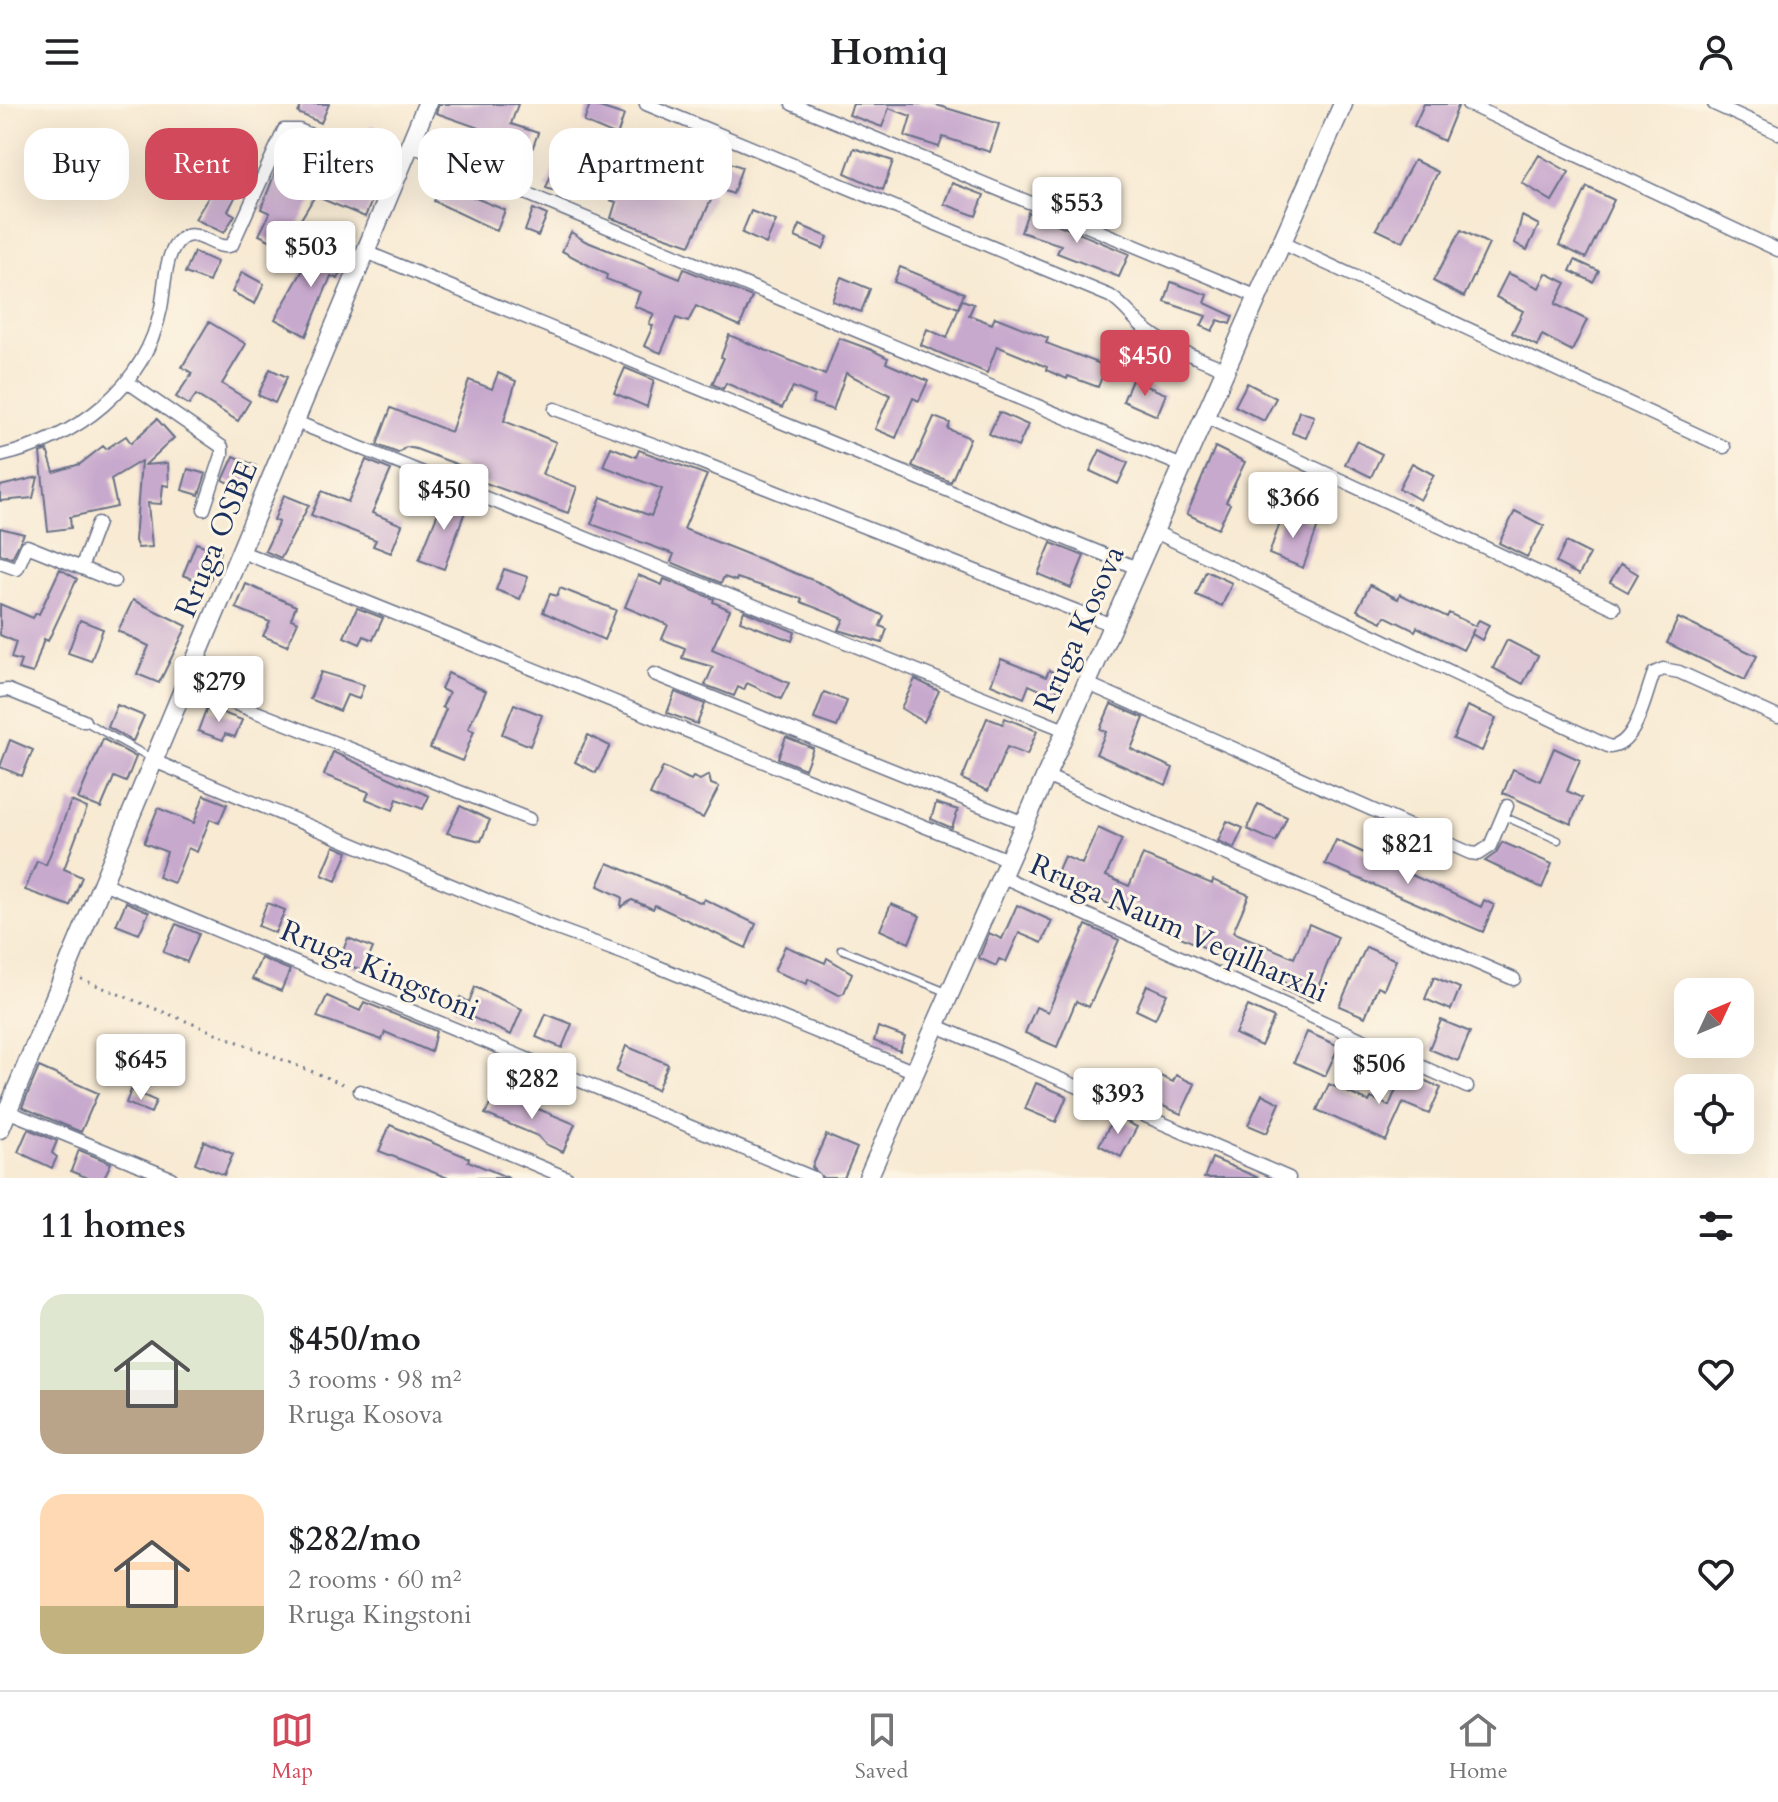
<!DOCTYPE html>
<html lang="en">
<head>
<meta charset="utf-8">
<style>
	:root { --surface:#fff; --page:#f2f2f2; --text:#202124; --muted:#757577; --line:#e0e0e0; --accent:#d1495b }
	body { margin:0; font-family:Cardo,serif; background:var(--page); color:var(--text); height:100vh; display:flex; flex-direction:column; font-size:30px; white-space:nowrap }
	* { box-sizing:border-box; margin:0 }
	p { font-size:26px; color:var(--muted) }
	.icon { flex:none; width:44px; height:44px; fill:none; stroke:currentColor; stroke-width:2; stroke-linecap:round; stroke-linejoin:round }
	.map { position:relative; height:1074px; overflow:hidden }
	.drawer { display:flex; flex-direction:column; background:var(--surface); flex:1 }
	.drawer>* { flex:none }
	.hud { position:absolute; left:24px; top:24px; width:800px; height:72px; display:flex; gap:16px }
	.needle { width:52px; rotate:46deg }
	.controls { position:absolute; left:1674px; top:874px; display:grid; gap:16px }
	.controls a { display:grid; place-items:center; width:80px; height:80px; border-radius:16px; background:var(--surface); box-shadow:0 8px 32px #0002; font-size:40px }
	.price { position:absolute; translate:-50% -68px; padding:0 18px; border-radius:8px; background:#fff; color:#222; font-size:26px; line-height:52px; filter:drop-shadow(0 2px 4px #0008) }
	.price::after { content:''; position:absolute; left:50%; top:48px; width:24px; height:18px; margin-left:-12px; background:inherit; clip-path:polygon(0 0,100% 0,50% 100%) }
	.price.current { background:var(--accent); color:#fff }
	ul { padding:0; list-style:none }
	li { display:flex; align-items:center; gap:24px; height:200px; padding:0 40px }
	li span { display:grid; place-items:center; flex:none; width:224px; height:160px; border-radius:24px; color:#555 }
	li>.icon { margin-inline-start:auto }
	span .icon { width:96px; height:96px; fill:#fffc; stroke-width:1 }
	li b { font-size:34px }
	h2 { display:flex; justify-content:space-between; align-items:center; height:96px; padding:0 40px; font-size:34px }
	.pill { padding:0 28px; border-radius:24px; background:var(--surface); box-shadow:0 8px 32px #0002; font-size:28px; line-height:72px }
	.pill.current { background:var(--accent); color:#fff }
	header { display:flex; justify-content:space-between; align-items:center; height:104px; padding:0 40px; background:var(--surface); font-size:36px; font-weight:800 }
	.tabs { display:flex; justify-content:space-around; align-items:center; height:112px; border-top:2px solid var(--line); background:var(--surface); font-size:22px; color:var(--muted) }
	.tabs a { display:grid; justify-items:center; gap:4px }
	.tabs .current { color:var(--accent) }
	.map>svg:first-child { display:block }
	.building { fill:#c8a9ce }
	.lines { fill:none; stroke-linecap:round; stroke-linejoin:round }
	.lane-casing { stroke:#687087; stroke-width:9 }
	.street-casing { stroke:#687087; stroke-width:15 }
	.secondary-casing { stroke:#687087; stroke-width:21 }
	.path { stroke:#687087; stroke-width:3; stroke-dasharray:2 6; stroke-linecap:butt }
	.lane { stroke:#fff; stroke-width:6 }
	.street { stroke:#fff; stroke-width:12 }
	.secondary { stroke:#fff; stroke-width:18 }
	.labels { text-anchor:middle; stroke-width:6; stroke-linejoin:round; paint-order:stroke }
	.street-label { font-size:30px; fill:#1b2f5e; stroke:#fcf5e5 }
</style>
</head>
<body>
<header><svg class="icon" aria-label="menu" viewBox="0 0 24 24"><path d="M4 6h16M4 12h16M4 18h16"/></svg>Homiq<svg class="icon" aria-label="person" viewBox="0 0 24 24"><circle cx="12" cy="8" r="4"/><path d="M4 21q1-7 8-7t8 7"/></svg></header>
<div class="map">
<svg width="1778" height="1074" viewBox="0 0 1778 1074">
	<rect width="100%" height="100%" fill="#fcf5e5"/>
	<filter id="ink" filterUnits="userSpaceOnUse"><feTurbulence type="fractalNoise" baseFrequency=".0125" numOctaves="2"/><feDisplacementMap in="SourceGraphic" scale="16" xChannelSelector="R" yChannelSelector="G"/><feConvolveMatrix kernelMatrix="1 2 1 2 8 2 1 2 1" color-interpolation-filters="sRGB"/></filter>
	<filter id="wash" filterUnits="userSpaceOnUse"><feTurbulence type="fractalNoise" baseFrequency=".006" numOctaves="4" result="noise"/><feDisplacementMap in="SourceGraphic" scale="32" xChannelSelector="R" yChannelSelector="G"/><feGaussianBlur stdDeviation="1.8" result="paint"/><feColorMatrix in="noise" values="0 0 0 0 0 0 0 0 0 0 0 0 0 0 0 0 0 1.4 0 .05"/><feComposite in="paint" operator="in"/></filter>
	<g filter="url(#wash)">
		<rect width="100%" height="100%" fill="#f8ead3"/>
		<g id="blocks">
			<path class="building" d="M302,0H329L321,19L298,9Z
				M439,0H518L511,20L538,29L528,57L508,50L513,36L436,9Z
				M590,0L624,11L617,32L584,18Z
				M853,0H933L999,20L990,48L943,33L939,43L905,32L911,12L889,4L882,23L849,11Z
				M1424,0H1459L1444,37L1414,22Z
				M371,21L396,32L387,54L361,43Z
				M565,35L598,47L588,76L578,72L570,93L546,84Z
				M310,40L383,71L365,113L315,92L284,143L259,131L270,109L261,105L280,56L299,64Z
				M854,44L893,57L883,86L845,69Z
				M221,49L250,65L228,107L235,111L224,129L195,115L216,81L206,76Z
				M1539,51L1569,68L1552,97L1522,79Z
				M714,53L742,63L733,90L705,80Z
				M181,54L195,65L182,81L168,70Z
				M1414,56L1438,68L1403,138L1376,125Z
				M619,70L655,83L659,73L713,92L690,141L611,114L616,98L610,96Z
				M447,76L471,87L473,93L505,106L497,127L434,97Z
				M952,79L984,91L976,112L944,100Z
				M1587,83L1614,96L1586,154L1559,141Z
				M533,105L547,111L538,132L525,127Z
				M751,107L776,117L766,140L742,129Z
				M1028,108L1129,150L1119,173L1057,149L1061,141L1021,128Z
				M1522,112L1539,121L1527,146L1515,139Z
				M800,121L828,133L823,145L795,133Z
				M1461,126L1489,140L1464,193L1433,177Z
				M571,128L585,137L680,175L684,165L752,193L740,222L696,202L688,218L676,214L661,249L644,242L653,222L649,220L654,210L634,202L640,188L606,175L607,171L562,147Z
				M320,139L348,151L338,175L331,172L306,232L275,215L304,164L308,167Z
				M194,148L217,158L209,178L185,169Z
				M1575,156L1599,167L1593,178L1570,167Z
				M900,163L964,189L958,204L894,178Z
				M242,168L264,180L255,200L232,188Z
				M1508,169L1539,184L1546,169L1566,179L1555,200L1587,216L1572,247L1542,231L1537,242L1512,229L1523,207L1496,193Z
				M841,173L870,185L861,208L832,197Z
				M1171,178L1208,191L1205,199L1233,212L1230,220L1218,216L1212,227L1201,222L1206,212L1165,198Z
				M962,196L974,200L969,211L992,220L995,213L1048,234L1046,239L1106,262L1098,283L1068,272L1067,275L1046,266L1047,263L997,242L987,269L921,241L927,225L947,234Z
				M209,218L246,240L222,280L250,297L238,317L196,291L189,301L176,293L192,269L182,263Z
				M729,231L825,271L839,234L872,246L888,254L886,259L928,277L919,297L913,294L896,334L875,325L890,291L846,269L833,306L812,299L815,292L793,283L782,304L726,279L723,285L712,280L724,254L721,253Z
				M625,264L654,276L647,303L614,289Z
				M270,265L287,273L275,299L258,291Z
				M498,269L516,277L504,317L556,338L542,370L577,383L568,409L480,377L483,370L416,345L406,343L398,349L377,341L391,304L451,328L469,276L492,285Z
				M1132,276L1166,290L1157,312L1123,297Z
				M1247,279L1276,294L1264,317L1235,302Z
				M1299,307L1314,312L1306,334L1292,329Z
				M999,308L1028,321L1018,343L989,330Z
				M934,313L950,319L948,325L970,334L951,378L912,362Z
				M157,315L174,334L145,361L168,359L169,382L163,381L161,400L148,399L152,443L138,444L135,437L141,357L111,375L117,403L70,413L71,424L48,427L40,349L47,346L54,368L80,360L103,342L106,345L126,332L131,339Z
				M1356,337L1382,350L1371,373L1345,360Z
				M611,343L636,353L639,346L707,371L684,425L820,479L884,512L880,522L887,525L882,539L839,526L844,515L801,498L802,495L737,474L736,477L724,473L721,479L671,458L674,450L591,420L601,393L651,412L662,385L603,362Z
				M1215,343L1245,358L1226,398L1230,400L1218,425L1187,410Z
				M1100,346L1128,359L1118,380L1090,367Z
				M234,352L256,362L246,386L223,376Z
				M366,356L391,366L372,409L402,421L391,449L373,442L376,436L311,411L322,387L348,398Z
				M1412,359L1434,371L1420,396L1399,384Z
				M188,365L206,370L199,391L182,386Z
				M38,373L33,394L0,397V382Z
				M284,391L309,401L281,454L265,447L279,418L274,416Z
				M445,391L468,399L444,465L419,456Z
				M1284,407L1318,422L1303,464L1269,450Z
				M1515,407L1544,422L1527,453L1499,439Z
				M0,424L24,430L12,454L0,450Z
				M1566,438L1590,450L1579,471L1556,459Z
				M196,439L221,448L208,481L183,471Z
				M1051,439L1084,452L1071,484L1038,470Z
				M1621,460L1638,470L1628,488L1610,478Z
				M60,465L77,475L48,537L44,535L33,569L18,565L21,557L11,554L16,538L0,531V500L33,514L36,509L39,510Z
				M504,465L528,473L520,495L496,486Z
				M1206,467L1232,479L1222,502L1196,491Z
				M638,471L662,481L664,475L714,495L713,498L730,506L712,545L789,579L781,595L747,579L744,586L738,583L734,592L705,581L713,563L682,554L685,544L662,535L668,521L625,503Z
				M246,480L296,502L291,515L298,518L287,542L263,532L270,518L236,504Z
				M1370,481L1398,495L1400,490L1447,513L1449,509L1475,522L1479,516L1489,521L1482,536L1472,530L1474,525L1463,546L1417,523L1415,527L1385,512L1382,518L1357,506Z
				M560,484L616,506L604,536L543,508L550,490L557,492Z
				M133,496L187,522L159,579L137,570L149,542L118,527Z
				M357,504L383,514L373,536L364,532L360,540L344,533Z
				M744,507L795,528L792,537L740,517Z
				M1678,514L1757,552L1745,576L1667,539Z
				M80,516L103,525L91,557L68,549Z
				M1507,536L1538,552L1523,580L1493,564Z
				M1001,555L1046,573L1049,566L1063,573L1054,592L1029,581L1024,594L991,580Z
				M321,568L364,581L359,595L347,591L340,607L310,595Z
				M448,569L486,587L468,625L474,627L462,657L430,644L446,605L442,603L449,589L441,585Z
				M915,575L939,587L924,618L901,604Z
				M675,588L705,600L697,620L667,609Z
				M824,588L847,597L837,623L814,615Z
				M514,600L542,611L530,642L502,630Z
				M1111,600L1144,614L1131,645L1173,664L1166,681L1096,650L1106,628L1100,625Z
				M117,601L144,612L133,637L108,623Z
				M1467,602L1496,614L1482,647L1453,635Z
				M207,603L242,616L235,633L225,630L223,636L198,627Z
				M987,614L1003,620L1005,614L1037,627L1027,651L1007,643L988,687L962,675Z
				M588,631L610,642L596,669L575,658Z
				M786,633L813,644L805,665L778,654Z
				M103,635L136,653L126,678L114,673L101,704L78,695Z
				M10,636L33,646L22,672L0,663Z
				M1554,644L1580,656L1567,687L1582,694L1571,720L1503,689L1513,665L1540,677Z
				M333,648L429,692L423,705L397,695L393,706L366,695L369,688L324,671Z
				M663,663L691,676L693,673L700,676L709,671L711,680L719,683L703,714L650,691Z
				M204,691L227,700L219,719L210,715L197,748L188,744L174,779L158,773L167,748L144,739L158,704L194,719Z
				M71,697L87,704L64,765L82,773L70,802L25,786L37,757L46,761Z
				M936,699L958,706L952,724L931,715Z
				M1258,700L1287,713L1276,738L1247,725Z
				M460,702L490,716L481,737L447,729Z
				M1227,717L1243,724L1234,744L1218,737Z
				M1098,724L1122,735L1106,772L1129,782L1143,751L1212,780L1213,776L1249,791L1233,828L1294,854L1309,820L1338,833L1312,898L1283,886L1286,879L1153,821L1156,812L1130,800L1126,808L1054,775L1064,752L1082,760Z
				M1336,736L1481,803L1484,796L1494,801L1483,828L1325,760Z
				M1502,738L1552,760L1542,784L1485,757L1496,749Z
				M334,742L348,748L336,777L322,771Z
				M608,759L702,799L704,795L756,820L746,844L655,801L653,805L632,796L621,803L622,793L598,782Z
				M126,798L149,808L139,830L116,821Z
				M267,799L285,806L275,829L258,822Z
				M891,800L920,812L909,839L880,826Z
				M1017,801L1052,817L1042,839L1019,829L1006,858L999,855L996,862L979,854L989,829L1002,835Z
				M176,820L199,830L187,858L163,848Z
				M1086,821L1119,836L1089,903L1076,897L1057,943L1025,929L1036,903L1048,908Z
				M348,834L373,844L363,867L339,857Z
				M785,842L825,859L827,854L852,869L844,889L839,891L808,875L807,880L774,867Z
				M1366,843L1396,856L1384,885L1378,882L1365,913L1339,902Z
				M261,854L290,866L281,887L252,875Z
				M1434,873L1460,884L1451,906L1425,895Z
				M1147,881L1167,890L1155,915L1136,906Z
				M475,883L522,905L511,931L454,905L460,893L469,898Z
				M327,892L360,907L364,898L436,927L431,948L385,928L382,936L317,913Z
				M1248,902L1274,914L1261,942L1235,930Z
				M546,910L572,920L562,944L536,933Z
				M1441,916L1470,928L1458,957L1429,945Z
				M878,923L905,933L900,947L874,937Z
				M1307,928L1339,942L1325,972L1294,958Z
				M626,942L668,960L657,986L616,968Z
				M39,963L98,989L81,1028L22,1003Z
				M1404,967L1441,984L1429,1010L1403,999L1386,1037L1317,1006L1329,980L1369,998L1371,994L1389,1002Z
				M1158,971L1173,978L1176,971L1195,980L1181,1010L1147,995Z
				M1036,979L1067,992L1056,1018L1025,1005Z
				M131,986L156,997L151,1009L126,999Z
				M497,988L575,1020L563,1048L545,1040L538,1032L485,1010Z
				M1262,990L1280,999L1267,1029L1248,1021Z
				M1115,1012L1137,1023L1121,1053L1099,1041Z
				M390,1021L469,1054L468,1057L509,1074H448L379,1047Z
				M28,1025L57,1037L52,1049L57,1053L52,1064L18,1048Z
				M826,1031L857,1044L844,1074H823L812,1063Z
				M204,1037L233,1050L224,1071L195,1059Z
				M79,1046L111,1059L104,1074H88L71,1067Z
				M1212,1054L1259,1074H1204Z"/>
		</g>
	</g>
	<g filter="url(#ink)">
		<use href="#blocks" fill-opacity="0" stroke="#687087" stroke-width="2"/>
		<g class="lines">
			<defs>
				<path id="lane" d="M84,617L151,654
					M1503,712L1558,736
					M841,845L949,889"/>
				<path id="street" d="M646,0L1110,192C1124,201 1130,211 1142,222C1165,243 1199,254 1227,266
					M792,0L1258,193
					M1468,0L1778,146
					M1714,0L1778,29
					M410,41L1182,362
					M1282,139L1724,343
					M366,148L1137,464
					M129,279L222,343V351L204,405
					M555,305L680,350L1112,521
					M1206,313L1614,504
					M296,318L1065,626
					M0,352C77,334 145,284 161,204C165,185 164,148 181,135C198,122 215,148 232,141L284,26H299L398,68
					M1153,427L1610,643C1637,641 1645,591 1654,569L1663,565L1679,568L1778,613
					M242,448L1008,756
					M0,459L17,465L27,442L114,477
					M81,464L98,419
					M654,570L1024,719
					M1086,579L1470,749L1478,750L1490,742L1507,702
					M185,580L529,715
					M0,587L8,586L84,617
					M154,657L549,822L639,855L915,968
					M1046,672L1514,875
					M1001,772L1467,983
					M103,779L814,1074
					M935,921L1289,1074
					M360,987L567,1074
					M7,1007L171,1074"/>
				<path id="secondary" d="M0,1025L427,0
					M868,1074L1343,0"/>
			</defs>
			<use href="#lane" class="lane-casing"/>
			<use href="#street" class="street-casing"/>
			<use href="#secondary" class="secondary-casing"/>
			<path class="path" d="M81,875L348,982"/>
			<use href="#lane" class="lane"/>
			<use href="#street" class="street"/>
			<use href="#secondary" class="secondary"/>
		</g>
	</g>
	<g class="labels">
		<g class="street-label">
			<text transform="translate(216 435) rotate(-67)" y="10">Rruga OSBE</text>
			<text transform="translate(1079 525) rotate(-66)" y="10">Rruga Kosova</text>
			<text transform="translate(1179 824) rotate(24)" y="10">Rruga Naum Veqilharxhi</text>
			<text transform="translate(380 866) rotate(23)" y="10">Rruga Kingstoni</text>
		</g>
	</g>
</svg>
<div class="controls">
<a><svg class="needle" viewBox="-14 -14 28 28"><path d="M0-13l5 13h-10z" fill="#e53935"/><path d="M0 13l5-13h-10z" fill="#757577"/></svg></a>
<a><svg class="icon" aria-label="locate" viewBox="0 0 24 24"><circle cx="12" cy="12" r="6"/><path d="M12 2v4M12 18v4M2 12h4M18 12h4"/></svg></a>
</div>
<b class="price" style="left:1077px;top:141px">$553</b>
<b class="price" style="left:311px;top:185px">$503</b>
<b class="price current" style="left:1145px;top:294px">$450</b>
<b class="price" style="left:444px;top:428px">$450</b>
<b class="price" style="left:1293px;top:436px">$366</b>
<b class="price" style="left:219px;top:620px">$279</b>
<b class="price" style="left:1408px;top:782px">$821</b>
<b class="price" style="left:141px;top:998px">$645</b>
<b class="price" style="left:1379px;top:1002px">$506</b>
<b class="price" style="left:532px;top:1017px">$282</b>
<b class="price" style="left:1118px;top:1032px">$393</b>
<div class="hud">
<a class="pill">Buy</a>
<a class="pill current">Rent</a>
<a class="pill">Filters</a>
<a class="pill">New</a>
<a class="pill">Apartment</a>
</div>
</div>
<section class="drawer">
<h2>11 homes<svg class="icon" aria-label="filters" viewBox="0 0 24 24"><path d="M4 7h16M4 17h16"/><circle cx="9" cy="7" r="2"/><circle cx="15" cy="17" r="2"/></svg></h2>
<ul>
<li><span style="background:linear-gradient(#dfe7d0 60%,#b9a48a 0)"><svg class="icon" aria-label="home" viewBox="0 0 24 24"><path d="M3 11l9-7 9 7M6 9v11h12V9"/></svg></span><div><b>$450/mo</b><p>3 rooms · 98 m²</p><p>Rruga Kosova</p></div><svg class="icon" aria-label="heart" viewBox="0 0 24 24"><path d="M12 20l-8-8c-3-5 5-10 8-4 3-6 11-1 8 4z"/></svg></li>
<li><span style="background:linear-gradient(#ffd9b3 70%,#c2b280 0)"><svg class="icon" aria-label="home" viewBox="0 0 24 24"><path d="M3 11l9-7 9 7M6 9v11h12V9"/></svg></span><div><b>$282/mo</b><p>2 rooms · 60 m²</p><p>Rruga Kingstoni</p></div><svg class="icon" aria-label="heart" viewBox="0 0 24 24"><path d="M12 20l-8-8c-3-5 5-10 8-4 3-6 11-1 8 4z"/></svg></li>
</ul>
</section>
<nav class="tabs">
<a class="current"><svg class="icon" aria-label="map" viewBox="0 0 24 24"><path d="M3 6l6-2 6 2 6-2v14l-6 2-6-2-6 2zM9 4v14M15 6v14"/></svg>Map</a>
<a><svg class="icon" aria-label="saved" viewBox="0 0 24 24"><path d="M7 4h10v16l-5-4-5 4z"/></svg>Saved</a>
<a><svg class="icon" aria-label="home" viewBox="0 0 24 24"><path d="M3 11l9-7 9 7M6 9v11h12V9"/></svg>Home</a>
</nav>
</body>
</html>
